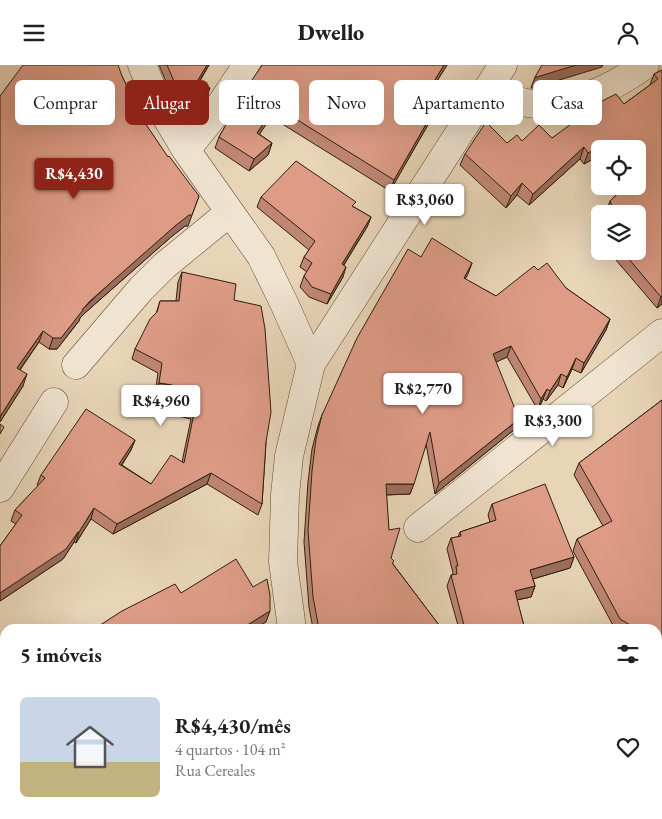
<!DOCTYPE html>
<html lang="pt">
<head>
<meta charset="utf-8">
<style>
	:root { --surface:#fff; --page:#f2f2f2; --text:#202124; --muted:#757577; --line:#e0e0e0; --accent:#8f2418 }
	body { margin:0; font-family:"EB Garamond",serif; background:var(--page); color:var(--text); height:100vh; display:flex; flex-direction:column; font-size:19px; white-space:nowrap }
	* { box-sizing:border-box; margin:0 }
	p { font-size:16px; color:var(--muted) }
	.icon { flex:none; width:28px; height:28px; fill:none; stroke:currentColor; stroke-width:2; stroke-linecap:round; stroke-linejoin:round }
	.map { position:relative; flex:1; overflow:hidden }
	.details { position:absolute; left:0px; top:559px; width:662px; height:196px; display:flex; flex-direction:column; background:var(--surface); border-radius:15px 15px 0 0; box-shadow:0 5px 20px #0002 }
	.details>* { flex:none }
	.banner { position:absolute; left:15px; top:15px; width:632px; height:45px; display:flex; gap:10px }
	.fabs { position:absolute; left:591px; top:75px; display:grid; gap:10px }
	.fabs a { display:grid; place-items:center; width:55px; height:55px; border-radius:8px; background:var(--surface); box-shadow:0 5px 20px #0002; font-size:25px }
	.price { position:absolute; translate:-50% -42px; padding:0 11px; border-radius:5px; background:#fff; color:#222; font-size:16px; line-height:32px; filter:drop-shadow(0 1px 2px #0008) }
	.price::after { content:''; position:absolute; left:50%; top:30px; width:15px; height:11px; margin-left:-8px; background:inherit; clip-path:polygon(0 0,100% 0,50% 100%) }
	.price.current { background:var(--accent); color:#fff }
	ul { padding:0; list-style:none }
	li { display:flex; align-items:center; gap:15px; height:125px; padding:0 20px }
	li+li { border-top:1px solid var(--line) }
	li span { display:grid; place-items:center; flex:none; width:140px; height:100px; border-radius:8px; color:#555 }
	li>.icon { margin-inline-start:auto }
	span .icon { width:60px; height:60px; fill:#fffc; stroke-width:1 }
	li b { font-size:21px }
	h2 { display:flex; justify-content:space-between; align-items:center; height:60px; padding:0 20px; font-size:21px }
	.pill { padding:0 18px; border-radius:8px; background:var(--surface); box-shadow:0 5px 20px #0002; font-size:18px; line-height:45px }
	.pill.current { background:var(--accent); color:#fff }
	header { display:flex; justify-content:space-between; align-items:center; height:65px; padding:0 20px; background:var(--surface); font-size:22px; font-weight:800 }
	.map>svg:first-child { display:block }
	.lines { fill:none; stroke-linecap:round; stroke-linejoin:round }
	.minor-casing { stroke:#5d4c38; stroke-width:29 }
	.minor { stroke:#f0e4d1; stroke-width:28 }
	.wall { fill:#bf8674; stroke:#2f1f0d }
	.shaded-wall { fill:#9b6d5e; stroke:#2f1f0d }
	.building { fill:#de9c87; stroke:#2f1f0d }
</style>
</head>
<body>
<header><svg class="icon" aria-label="menu" viewBox="0 0 24 24"><path d="M4 6h16M4 12h16M4 18h16"/></svg>Dwello<svg class="icon" aria-label="person" viewBox="0 0 24 24"><circle cx="12" cy="8" r="4"/><path d="M4 21q1-7 8-7t8 7"/></svg></header>
<div class="map">
<svg width="662" height="754" viewBox="0 0 662 754">
	<rect width="100%" height="100%" fill="#e8d5b8"/>
	<filter id="stains"><feTurbulence type="fractalNoise" baseFrequency=".004" numOctaves="4"/><feColorMatrix values="0 0 0 0 .2 0 0 0 0 .09 0 0 0 0 .02 0 0 0 .5 -.17"/></filter>
	<radialGradient id="worn" r=".72"><stop offset=".6" stop-color="#630" stop-opacity="0"/><stop offset="1" stop-color="#630" stop-opacity=".3"/></radialGradient>
	<g class="lines">
		<defs>
			<path id="minor" d="M142,0L158,38L186,85L261,191L284,238L311,299L289,391L285,430L283,497L292,564
				M486,28C499,31 513,36 527,38C570,45 611,24 645,0
				M186,85L211,54L247,0
				M311,299L503,0
				M76,300L141,224L164,201L230,147
				M0,423L54,337
				M418,463L662,268
				M658,617L662,620
				M480,750L487,754
				M15,754L22,750
				M330,754L332,750"/>
		</defs>
		<use href="#minor" class="minor-casing"/>
		<use href="#minor" class="minor"/>
	</g>
	<path class="wall" d="M159,0H209L200,16L207,32L206,34L192,45H183L181,47L172,31Z
		M262,0H447L435,19L445,26L441,37L390,126L271,52L259,69L272,78L268,90L249,106L215,83L219,72Z
		M662,5V239L657,243L616,195L617,191L612,186H638V149H606V147L610,136L619,127L614,121H638L600,84V103L593,94L584,99L580,94L529,140L517,130L506,143L460,100L465,89L507,78L552,73L624,39L650,20L654,9Z
		M122,11L188,161H185L171,172L86,247L80,253L79,256L57,284H49L39,277L20,305L23,321L0,357V31Z
		M261,132L354,142L371,152L367,162L344,200L343,212L327,239L309,232L300,222L304,211L307,207L300,202L304,192L309,185L257,142Z
		M421,192L472,198L465,214L496,231L538,205L566,223L610,254L606,265L581,308L572,304L563,323L558,320L546,336L543,334L538,345L507,292L496,297L515,364L435,429L426,379L410,429L386,430L391,493L393,499L442,564H313L309,542L304,477L308,417L312,384L318,361L322,350Z
		M182,207L234,235L266,377L262,439L258,450L207,419L113,469L91,454L76,478L74,477L63,494L0,536V481L16,459L11,456L15,445L38,421L37,420L41,410L135,375L131,385L122,400L151,419L182,397L191,354L166,348L168,331L155,329L158,308L132,294L135,284L156,249L160,236H176L178,217Z
		M662,335V588L658,590V564H615L573,486L577,474L603,461L574,410L579,398Z
		M492,439L574,492L570,503L533,514L535,521L531,532L517,535L524,561L529,564H459L447,521L451,510H452L453,508L447,484L451,473L458,472L460,467L490,457L488,450Z
		M61,750H311L308,754H201L200,753Z
		M384,750H467L475,754H392Z
		M567,750H658L662,754H574Z"/>
	<path class="shaded-wall" d="M207,0H209L194,25L198,15Z
		M444,0H447L429,29L433,18Z
		M576,0H603L602,2L533,23H531L535,12Z
		M210,23L206,34L192,45H183L181,47L186,35Z
		M445,26L441,37L390,126L394,115Z
		M275,41L271,52L253,79L257,68Z
		M272,78L268,90L249,106L254,94Z
		M584,82L580,94L529,140L533,129Z
		M598,83L593,94L584,99L588,88Z
		M522,118L517,130L506,143L511,131Z
		M199,131L188,161H185L171,172L86,247L80,253L79,256L57,284H49L53,273L82,245Z
		M371,152L367,162L338,209L342,199Z
		M472,198L468,209L460,224L464,213Z
		M346,202L343,212L327,239L331,229Z
		M662,231V239L657,243L661,232Z
		M610,254L606,265L581,308L584,298Z
		M43,266L39,277L13,314L17,303Z
		M511,281L507,292L490,300L493,289Z
		M576,293L572,304L563,323L567,312Z
		M27,309L23,321L0,357V352Z
		M561,309L558,320L546,336L550,326Z
		M159,318L172,320L168,331L155,329Z
		M547,324L543,334L538,345L541,334Z
		M519,354L515,364L435,429L439,418Z
		M135,375L131,385L115,410L119,399Z
		M211,408L207,419L113,469L117,459Z
		M386,419H414L410,429L382,430Z
		M94,443L91,454L76,478L79,467Z
		M78,467L74,477L63,494L0,536V528Z
		M574,492L570,503L526,516L530,505Z
		M535,521L531,532L511,536L515,526Z
		M270,546L266,557L255,564H241Z
		M662,580V588L658,590Z
		M5,729V738L0,741V732Z
		M308,750H311L308,754H305Z"/>
	<path class="building" d="M23,0H118L122,11L143,55L168,92L169,91L199,131L192,150H189L175,161L90,236L82,245H83L61,273H53L43,266L17,303L27,309L0,352V31Z
		M167,0H207L198,15L210,23L195,35H186L185,37L176,21Z
		M262,0H444L433,18L445,26L394,115L275,41L257,68L272,78L254,94L219,72L248,21Z
		M542,0H576L537,12H535Z
		M662,5V231L661,232L622,186H638V149H616L610,136L626,121H638V84H600V86L598,83L588,88L584,82L533,129L522,118L511,131L465,89L486,57L507,78L517,70L522,76L539,60L552,73L604,35L616,29L624,39L658,14L654,9Z
		M296,96L356,137L352,141L371,152L342,199L346,202L331,229L312,222L304,211L312,198L304,192L315,176L261,132Z
		M432,173L472,198L464,213L496,231L534,201L538,205L547,198L566,223L610,254L584,298L576,293L567,312L561,309L550,326L547,324L541,334L511,281L493,289L519,354L439,418L430,367L414,419H386L389,465L400,463L391,493L394,496L392,498L442,564H319L313,532L308,466L312,406L316,374L322,350L357,273L408,184L421,192Z
		M182,207L236,219L234,235L261,241L265,264L271,347L266,377L262,439L211,408L117,459L94,443L79,467H78L66,484L0,528V481L22,450L15,445L45,413L41,410L86,344L135,375L119,399L151,419L171,390L184,398L195,343L170,338L172,320L159,318L162,298L135,284L150,254L157,247L160,236H179Z
		M662,335V578L658,575V564H637L620,554L577,474L612,456L579,398Z
		M0,359L4,362L0,369Z
		M545,419L574,492L530,505L535,521L515,526L524,561L529,564H465L451,510L457,509L456,501H458L451,473L461,471L460,467L496,455L492,439Z
		M236,494L253,522L267,514L270,530V546L241,564H94L122,546L175,519L181,528Z
		M0,609L5,615V729L0,732Z
		M658,635L662,637V754H575L574,753L576,750H658Z
		M4,746L5,750L9,754H2Z
		M61,750H199L200,754H55Z
		M215,750H308L305,754H220Z
		M416,750H467L475,754H424Z"/>
	<rect width="100%" height="100%" filter="url(#stains)"/>
	<rect width="100%" height="100%" fill="url(#worn)"/>
</svg>
<div class="fabs">
<a><svg class="icon" aria-label="locate" viewBox="0 0 24 24"><circle cx="12" cy="12" r="6"/><path d="M12 2v4M12 18v4M2 12h4M18 12h4"/></svg></a>
<a><svg class="icon" aria-label="layers" viewBox="0 0 24 24"><path d="M12 4l9 5-9 5-9-5zM3 14l9 5 9-5"/></svg></a>
</div>
<b class="price current" style="left:74px;top:135px">R$4,430</b>
<b class="price" style="left:425px;top:161px">R$3,060</b>
<b class="price" style="left:423px;top:350px">R$2,770</b>
<b class="price" style="left:161px;top:362px">R$4,960</b>
<b class="price" style="left:553px;top:382px">R$3,300</b>
<div class="banner">
<a class="pill">Comprar</a>
<a class="pill current">Alugar</a>
<a class="pill">Filtros</a>
<a class="pill">Novo</a>
<a class="pill">Apartamento</a>
<a class="pill">Casa</a>
</div>
<section class="details">
<h2>5 imóveis<svg class="icon" aria-label="filters" viewBox="0 0 24 24"><path d="M4 7h16M4 17h16"/><circle cx="9" cy="7" r="2"/><circle cx="15" cy="17" r="2"/></svg></h2>
<ul>
<li><span style="background:linear-gradient(#c9d6e8 65%,#c2b280 0)"><svg class="icon" aria-label="home" viewBox="0 0 24 24"><path d="M3 11l9-7 9 7M6 9v11h12V9"/></svg></span><div><b>R$4,430/mês</b><p>4 quartos · 104 m²</p><p>Rua Cereales</p></div><svg class="icon" aria-label="heart" viewBox="0 0 24 24"><path d="M12 20l-8-8c-3-5 5-10 8-4 3-6 11-1 8 4z"/></svg></li>
</ul>
</section>
</div>
</body>
</html>
